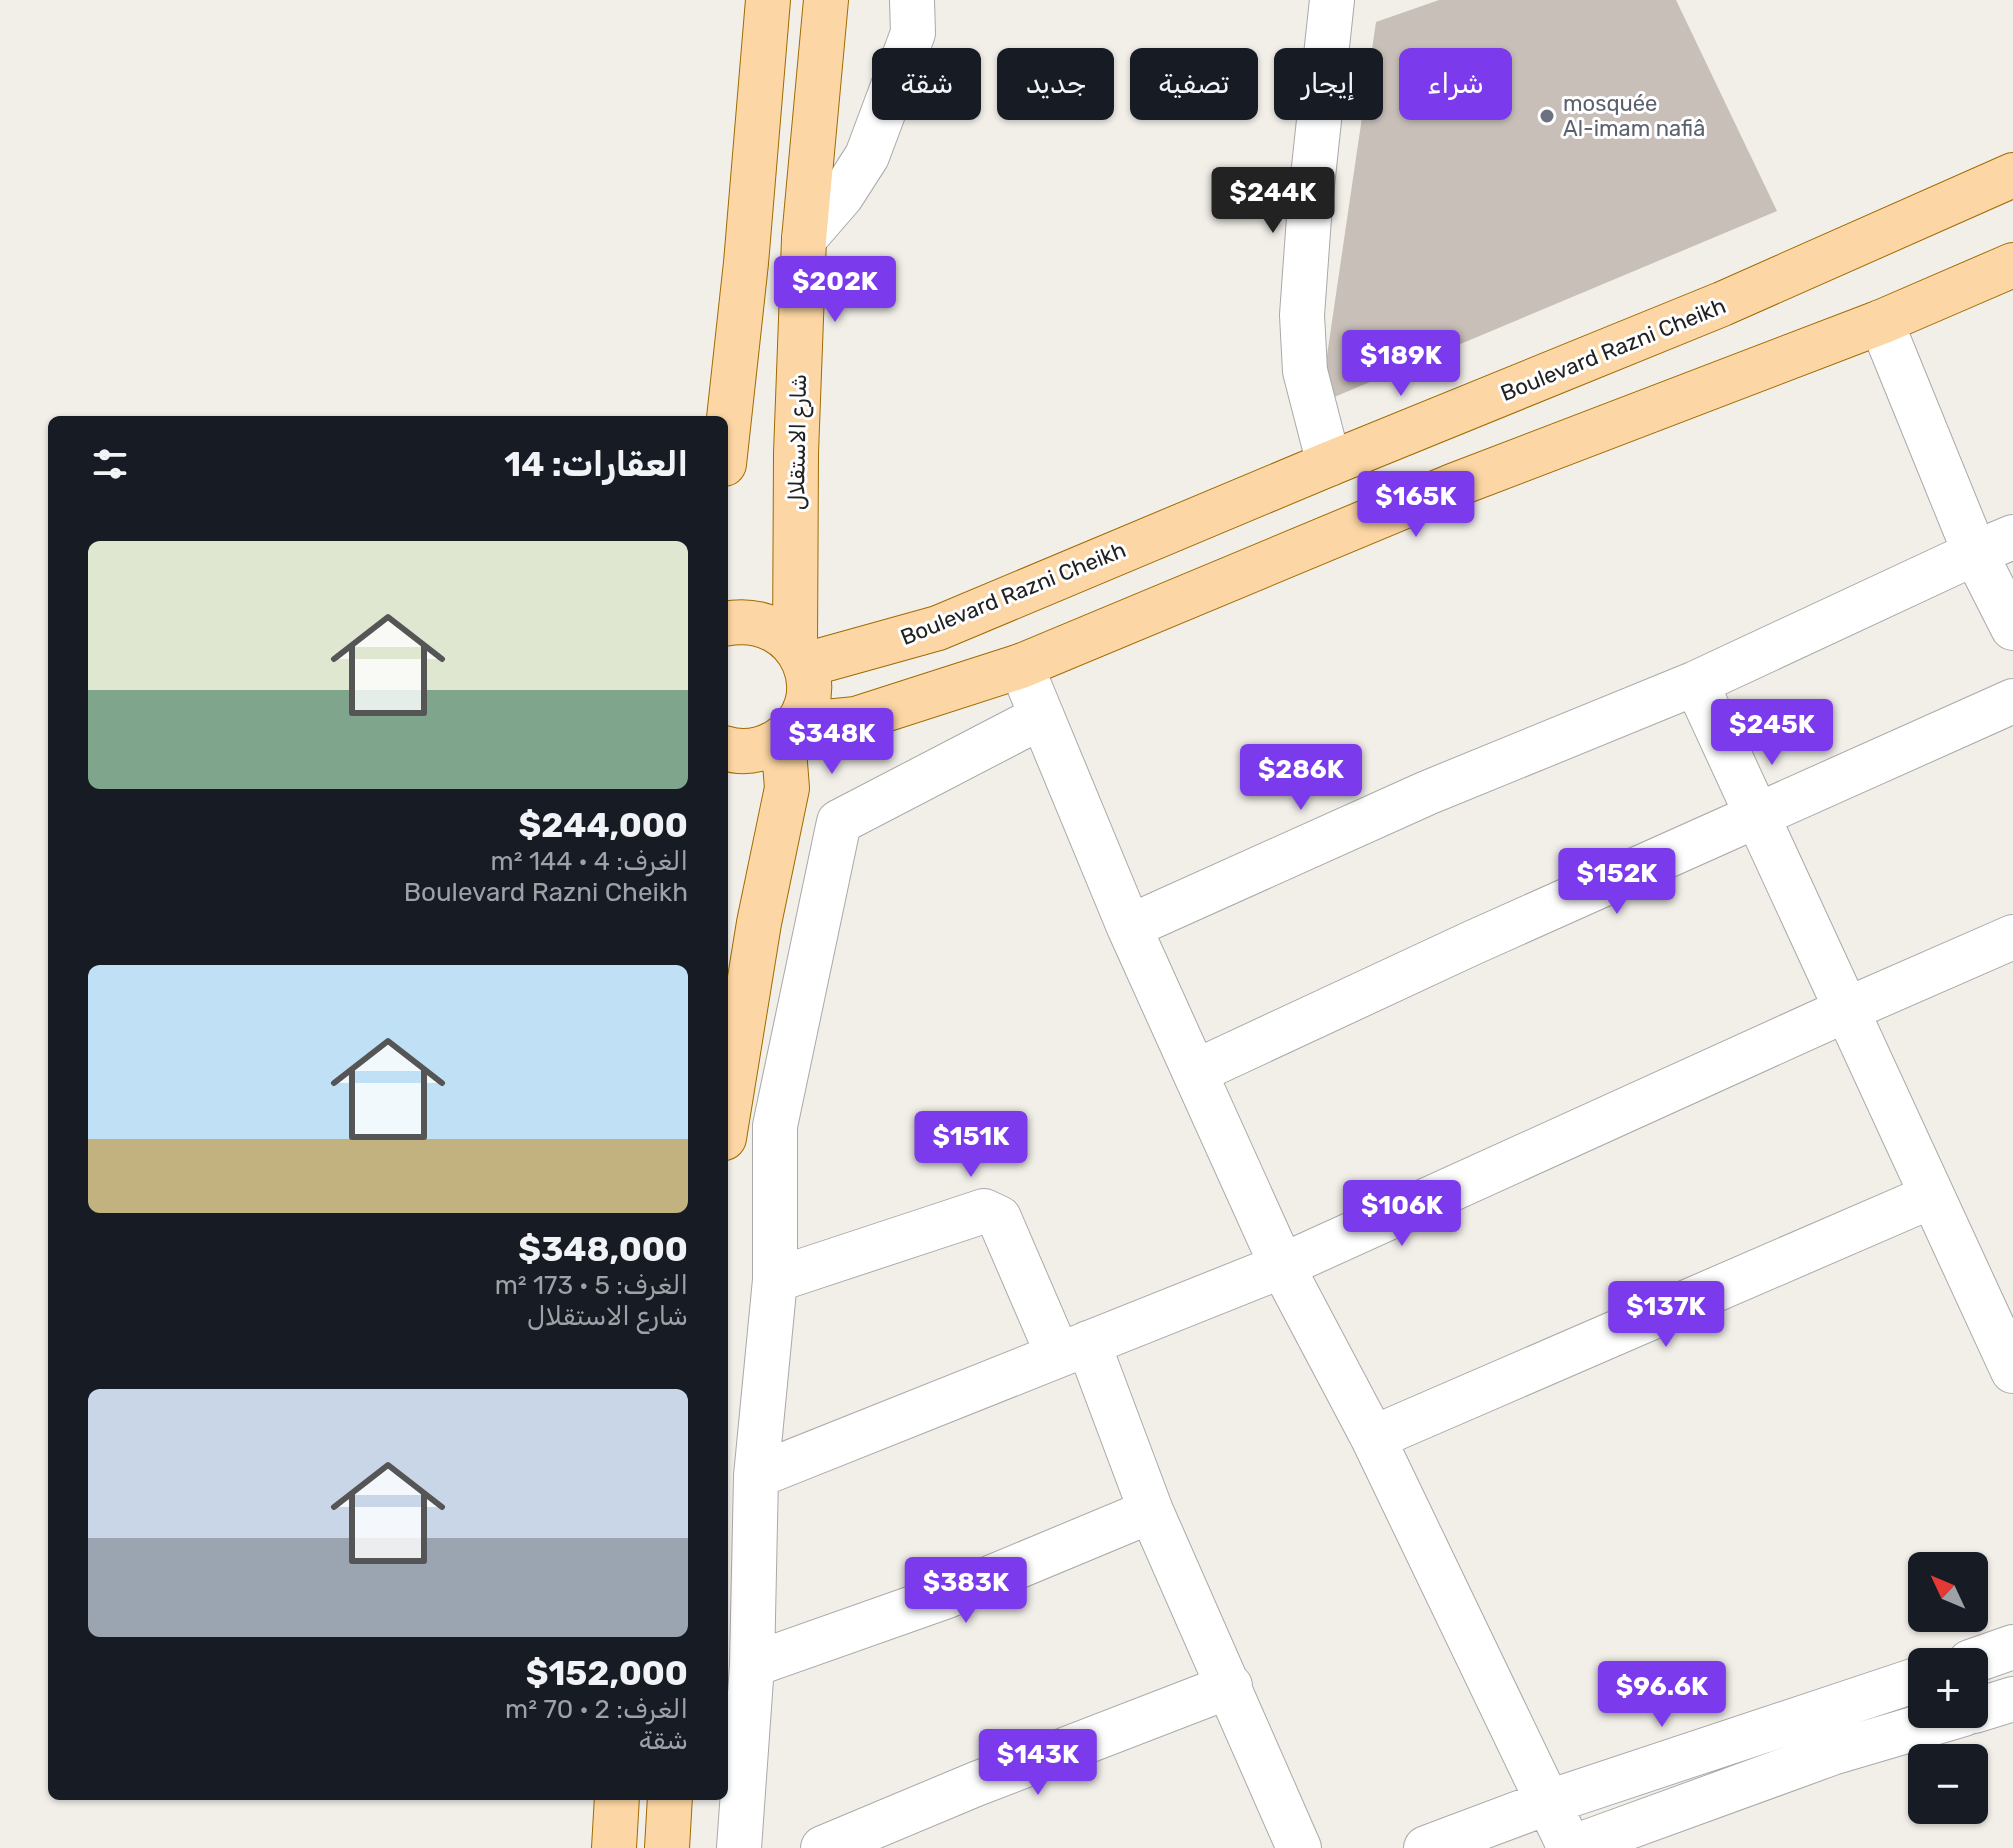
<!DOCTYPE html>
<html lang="ar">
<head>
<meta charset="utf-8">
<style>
	:root { --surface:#171b24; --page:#20242c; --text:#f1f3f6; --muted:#9ea1a6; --accent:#7c3aed }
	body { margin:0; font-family:Rubik,Cairo,sans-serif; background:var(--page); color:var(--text); direction:rtl; height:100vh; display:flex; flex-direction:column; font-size:30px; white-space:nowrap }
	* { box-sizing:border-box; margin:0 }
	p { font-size:26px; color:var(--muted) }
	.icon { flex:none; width:44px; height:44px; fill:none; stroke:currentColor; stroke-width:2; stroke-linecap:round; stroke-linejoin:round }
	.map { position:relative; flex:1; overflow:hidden; direction:ltr }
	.details { position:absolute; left:48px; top:416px; width:680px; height:1384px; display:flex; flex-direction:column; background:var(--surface); border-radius:12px; box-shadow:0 2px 6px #0004; direction:rtl }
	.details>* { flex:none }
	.banner { position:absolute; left:752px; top:48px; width:760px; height:72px; direction:rtl; display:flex; gap:16px }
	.needle { width:52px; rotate:314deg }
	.fabs { position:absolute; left:1908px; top:1552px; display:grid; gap:16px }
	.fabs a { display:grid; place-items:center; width:80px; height:80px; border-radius:12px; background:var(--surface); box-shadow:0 2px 6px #0004; font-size:40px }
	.price { position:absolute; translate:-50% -68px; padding:0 18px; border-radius:8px; background:var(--accent); color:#fff; font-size:26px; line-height:52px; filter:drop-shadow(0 2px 4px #0008) }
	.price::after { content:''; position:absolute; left:50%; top:48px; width:24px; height:18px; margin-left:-12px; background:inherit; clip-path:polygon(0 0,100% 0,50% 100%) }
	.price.active { background:#222; color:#fff }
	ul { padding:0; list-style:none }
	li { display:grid; align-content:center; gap:16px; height:424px; padding:0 40px }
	li span { display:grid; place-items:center; height:248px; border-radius:12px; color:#555 }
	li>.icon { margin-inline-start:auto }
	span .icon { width:144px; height:144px; fill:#fffc; stroke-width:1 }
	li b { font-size:34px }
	h2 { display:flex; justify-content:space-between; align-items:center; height:96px; padding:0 40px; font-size:34px }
	.pill { padding:0 28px; border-radius:12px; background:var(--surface); box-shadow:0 2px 6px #0004; font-size:28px; line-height:72px }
	.pill.active { background:var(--accent); color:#fff }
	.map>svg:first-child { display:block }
	.building { fill:#c7bfb8 }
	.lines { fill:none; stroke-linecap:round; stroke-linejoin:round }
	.minor-casing { stroke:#a9a9a9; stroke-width:46 }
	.major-casing { stroke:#a06b00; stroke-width:46 }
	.minor { stroke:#fff; stroke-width:44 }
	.major { stroke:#fcd6a4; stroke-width:44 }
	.worship-dot { fill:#6b7280; stroke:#fff; stroke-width:3 }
	.labels { text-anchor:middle; stroke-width:6; stroke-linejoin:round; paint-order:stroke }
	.worship-label { font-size:22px; fill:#5b616d; stroke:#fff; text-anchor:start }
	.street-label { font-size:22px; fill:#222; stroke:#fff }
</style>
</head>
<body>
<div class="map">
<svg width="2013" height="1848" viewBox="0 0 2013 1848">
	<rect width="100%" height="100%" fill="#f2efe9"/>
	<path class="building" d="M1439,0H1676L1777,211L1320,403L1376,22Z"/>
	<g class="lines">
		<defs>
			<path id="minor" d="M804,239L842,195L867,156L913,33L912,0
				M1881,322L1975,553L1696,683L2013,1371
				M1329,464L1305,371L1302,315L1310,204L1332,0
				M2013,537L1975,553L2013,628
				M1021,666L1129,927L1427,793L1696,683
				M1129,927L1282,1266L1373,1438L1570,1848
				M1195,1072L1472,943L2013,701
				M775,1280L984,1211L999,1218L1058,1355
				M1088,1343L1151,1511L1299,1848
				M1373,1438L1932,1196
				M756,1476L1282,1266L1846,1010L2013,937
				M1970,1662L2013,1647
				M752,1665L947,1596L1151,1511
				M1974,1711L2013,1699
				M739,1848L752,1665L756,1476L775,1280V1126L839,822L1041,717
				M823,1848L976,1784L1230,1686
				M1426,1848L1549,1802L1922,1678
				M1571,1848L1832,1753L1964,1714"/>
			<path id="major" d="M724,464L746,263L768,0
				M724,624C803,608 840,703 778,741C761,751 743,754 724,748
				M795,646L796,453L804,239L826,0
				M805,665L938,628L1329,464L1722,304L2013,175
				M796,725L856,719L1021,666L1455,485L1881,322L2013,265
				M724,1138L759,923L787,788L783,738
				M614,1848L617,1796
				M667,1848L670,1796"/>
		</defs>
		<use href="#minor" class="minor-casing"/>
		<use href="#major" class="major-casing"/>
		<use href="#minor" class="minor"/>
		<use href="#major" class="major"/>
	</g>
	<circle class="worship-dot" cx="1547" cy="116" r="8"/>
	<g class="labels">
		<g class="worship-label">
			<text x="1563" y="111">mosquée<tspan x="1563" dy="25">Al-imam nafiâ</tspan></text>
		</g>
		<g class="street-label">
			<text transform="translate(1613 349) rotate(-22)" y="8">Boulevard Razni Cheikh</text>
			<text transform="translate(797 442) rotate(-89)" y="8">شارع الاستقلال</text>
			<text transform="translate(1013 593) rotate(-22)" y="8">Boulevard Razni Cheikh</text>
		</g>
	</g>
</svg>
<div class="fabs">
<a><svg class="needle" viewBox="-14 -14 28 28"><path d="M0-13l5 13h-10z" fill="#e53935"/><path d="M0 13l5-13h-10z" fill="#9ea1a6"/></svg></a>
<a>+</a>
<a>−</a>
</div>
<b class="price active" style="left:1273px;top:235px">$244K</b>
<b class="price" style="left:835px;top:324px">$202K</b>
<b class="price" style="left:1401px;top:398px">$189K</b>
<b class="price" style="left:1416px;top:539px">$165K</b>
<b class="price" style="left:1772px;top:767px">$245K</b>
<b class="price" style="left:832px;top:776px">$348K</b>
<b class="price" style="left:1301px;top:812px">$286K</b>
<b class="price" style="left:1617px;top:916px">$152K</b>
<b class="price" style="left:971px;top:1179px">$151K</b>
<b class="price" style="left:1402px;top:1248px">$106K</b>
<b class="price" style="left:1666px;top:1349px">$137K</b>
<b class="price" style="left:966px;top:1625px">$383K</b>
<b class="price" style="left:1662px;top:1729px">$96.6K</b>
<b class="price" style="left:1038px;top:1797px">$143K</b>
<div class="banner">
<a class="pill active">شراء</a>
<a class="pill">إيجار</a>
<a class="pill">تصفية</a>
<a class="pill">جديد</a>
<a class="pill">شقة</a>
</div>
<section class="details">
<h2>العقارات: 14<svg class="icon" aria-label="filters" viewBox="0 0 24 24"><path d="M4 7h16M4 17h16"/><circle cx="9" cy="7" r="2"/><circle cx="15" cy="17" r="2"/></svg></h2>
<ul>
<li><span style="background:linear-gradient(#dfe7d0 60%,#7fa58c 0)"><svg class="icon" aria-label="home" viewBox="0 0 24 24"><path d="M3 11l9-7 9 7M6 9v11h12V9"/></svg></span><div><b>$244,000</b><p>الغرف: 4 · 144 m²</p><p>Boulevard Razni Cheikh</p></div></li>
<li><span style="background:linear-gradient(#bfe0f5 70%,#c2b280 0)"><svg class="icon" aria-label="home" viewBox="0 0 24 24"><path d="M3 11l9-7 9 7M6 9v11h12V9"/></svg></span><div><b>$348,000</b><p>الغرف: 5 · 173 m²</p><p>شارع الاستقلال</p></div></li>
<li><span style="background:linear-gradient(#c9d6e8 60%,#9aa5b1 0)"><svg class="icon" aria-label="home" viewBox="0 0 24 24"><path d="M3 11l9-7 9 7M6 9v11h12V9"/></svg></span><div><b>$152,000</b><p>الغرف: 2 · 70 m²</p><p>شقة</p></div></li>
</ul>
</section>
</div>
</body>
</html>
